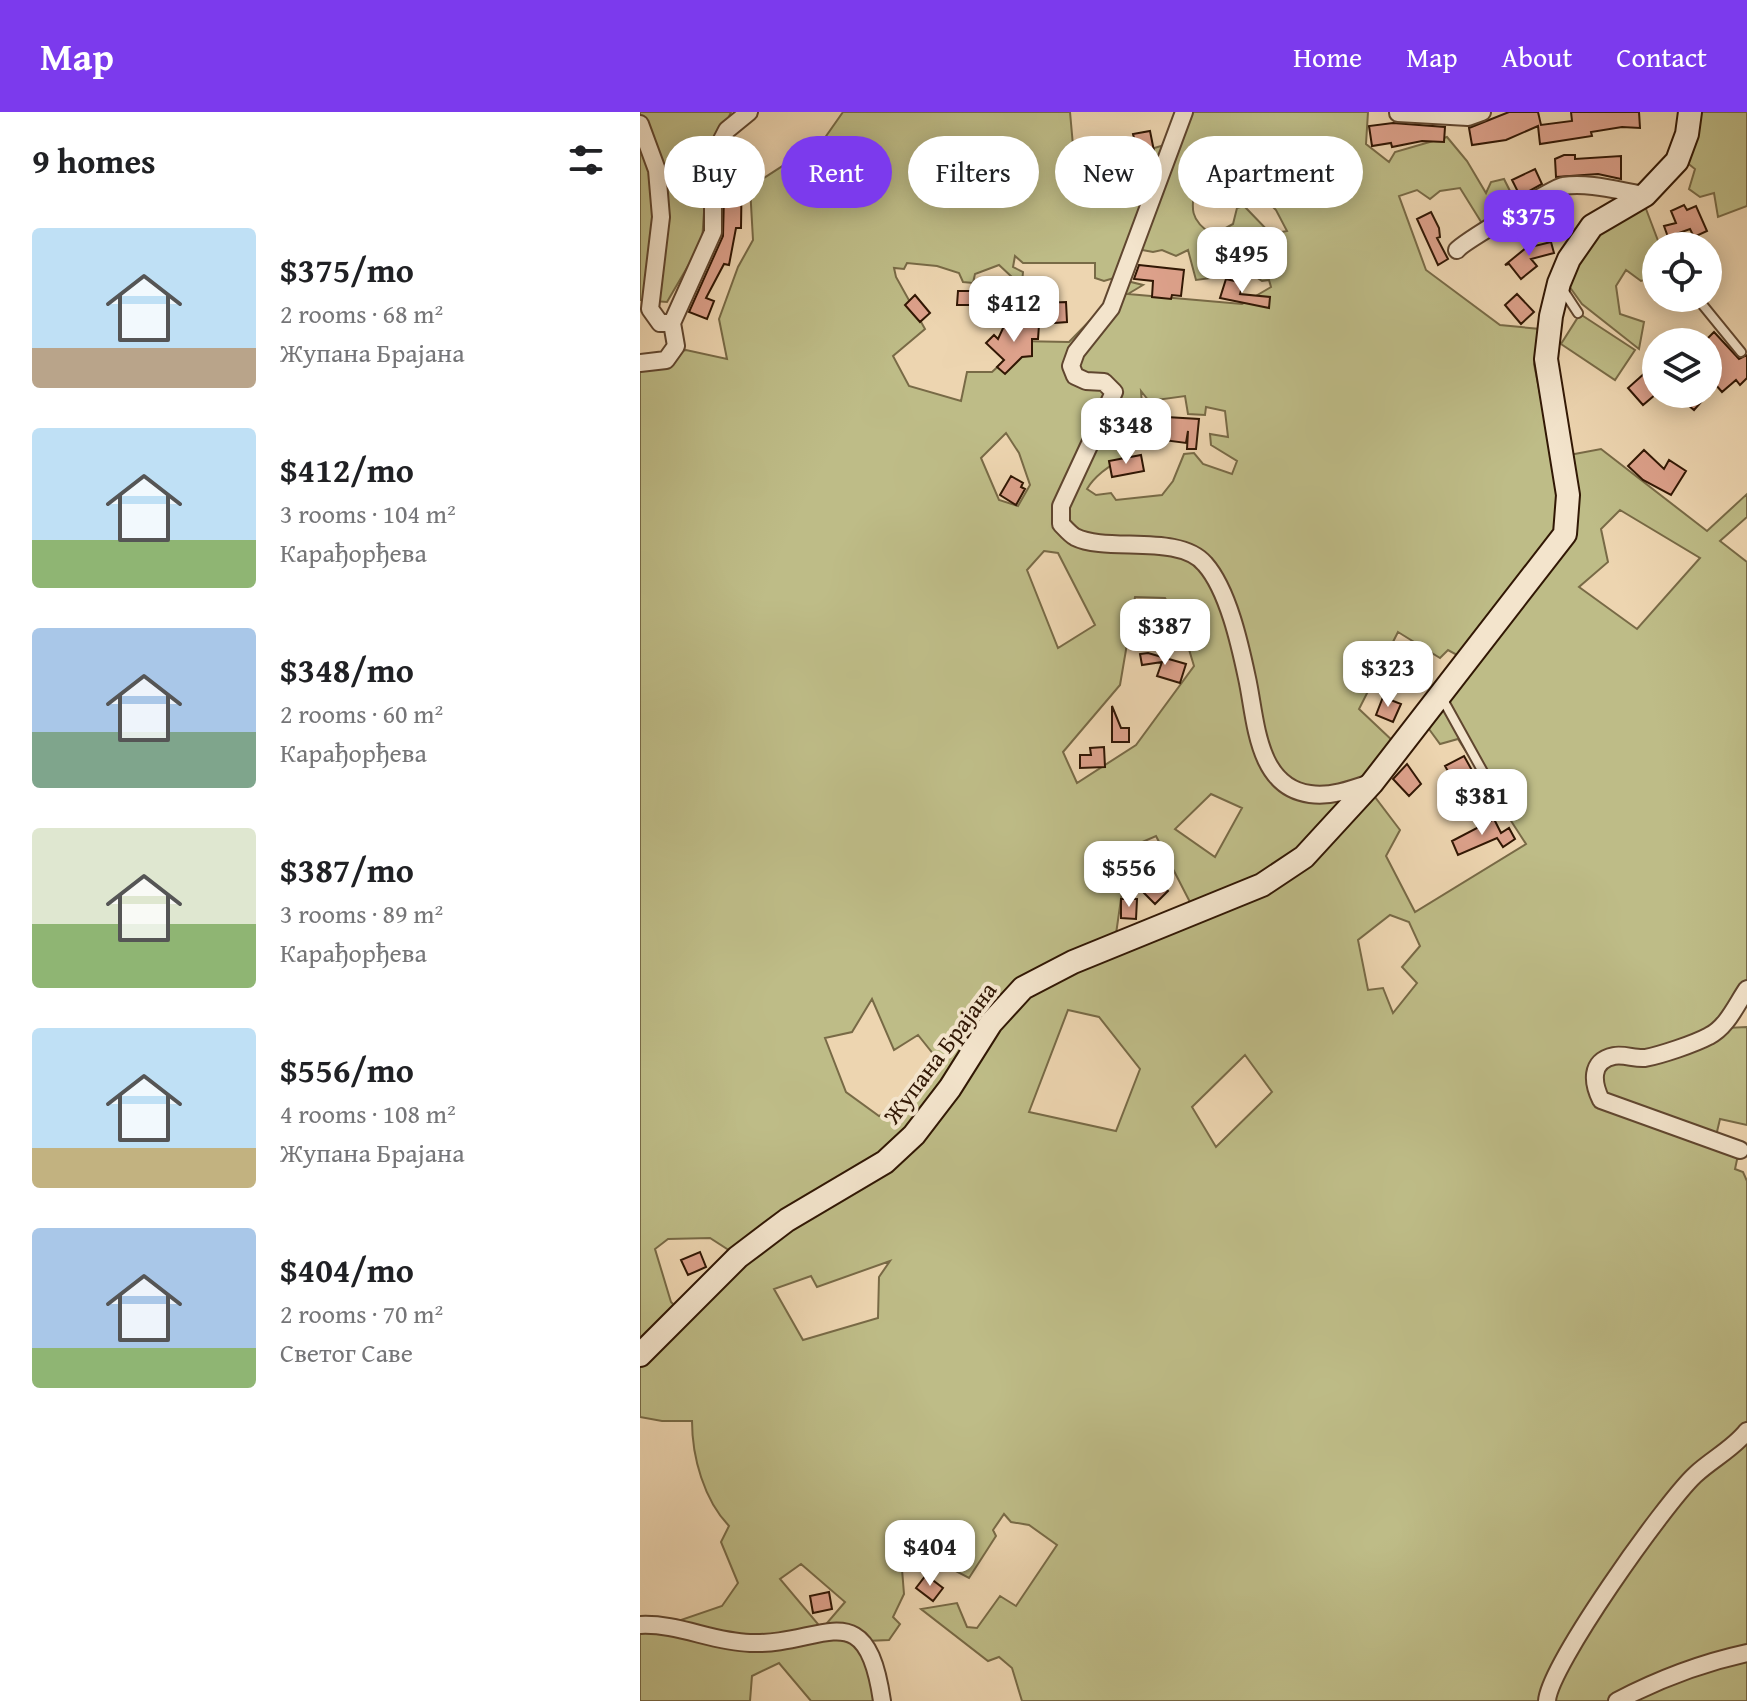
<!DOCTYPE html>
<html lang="en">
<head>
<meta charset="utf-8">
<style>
	:root { --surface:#fff; --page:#f2f2f2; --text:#202124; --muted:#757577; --accent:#7c3aed }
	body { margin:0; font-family:"Gentium Book Plus",serif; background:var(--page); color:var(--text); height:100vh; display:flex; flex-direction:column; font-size:30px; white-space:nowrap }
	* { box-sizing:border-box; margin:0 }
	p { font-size:26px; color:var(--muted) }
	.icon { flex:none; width:44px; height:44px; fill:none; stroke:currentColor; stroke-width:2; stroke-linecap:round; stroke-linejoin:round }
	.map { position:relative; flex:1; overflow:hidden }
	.side { display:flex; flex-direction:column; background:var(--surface); width:640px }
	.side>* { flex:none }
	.guide { position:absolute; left:24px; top:24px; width:760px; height:72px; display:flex; gap:16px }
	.fabs { position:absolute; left:1002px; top:120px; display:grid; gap:16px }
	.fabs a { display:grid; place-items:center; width:80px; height:80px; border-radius:50%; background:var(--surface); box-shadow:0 4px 20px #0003; font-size:40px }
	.price { position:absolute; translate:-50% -68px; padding:0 18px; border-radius:16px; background:#fff; color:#222; font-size:26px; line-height:52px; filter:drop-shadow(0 2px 4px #0008) }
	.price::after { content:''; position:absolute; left:50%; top:48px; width:24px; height:18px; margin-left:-12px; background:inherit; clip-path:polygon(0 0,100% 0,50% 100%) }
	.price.on { background:var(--accent); color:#fff }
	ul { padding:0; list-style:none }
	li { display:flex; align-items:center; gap:24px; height:200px; padding:0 32px }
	li span { display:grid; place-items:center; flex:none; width:224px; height:160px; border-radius:8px; color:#555 }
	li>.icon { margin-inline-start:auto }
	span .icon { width:96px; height:96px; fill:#fffc; stroke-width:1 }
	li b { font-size:34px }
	h2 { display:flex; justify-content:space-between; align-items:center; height:96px; padding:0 32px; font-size:34px }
	.chip { padding:0 28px; border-radius:36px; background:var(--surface); box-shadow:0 4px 20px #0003; font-size:28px; line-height:72px }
	.chip.on { background:var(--accent); color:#fff }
	header { display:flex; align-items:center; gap:48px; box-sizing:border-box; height:112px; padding:0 40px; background:var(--accent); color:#fff }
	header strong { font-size:38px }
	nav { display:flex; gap:44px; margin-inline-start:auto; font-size:28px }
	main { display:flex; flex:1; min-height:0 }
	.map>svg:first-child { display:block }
	.green { fill:#bebc87; stroke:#786a46; stroke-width:2; fill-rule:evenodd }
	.building { fill:#dda18b; stroke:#311704; stroke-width:2 }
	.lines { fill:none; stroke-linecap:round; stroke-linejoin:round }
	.lane-casing { stroke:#60462f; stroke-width:12 }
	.street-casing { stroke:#60462f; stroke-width:20 }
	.secondary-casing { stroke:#311704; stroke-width:26 }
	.lane { stroke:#f3e4cc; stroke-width:8 }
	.street { stroke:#f3e4cc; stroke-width:16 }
	.secondary { stroke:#f3e4cc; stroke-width:22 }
	.labels { text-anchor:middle; stroke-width:8; stroke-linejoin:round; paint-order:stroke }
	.street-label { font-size:24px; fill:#311704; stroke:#f3e4cc }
</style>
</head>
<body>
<header>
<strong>Map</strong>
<nav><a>Home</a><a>Map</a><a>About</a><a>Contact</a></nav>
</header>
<main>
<section class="side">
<h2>9 homes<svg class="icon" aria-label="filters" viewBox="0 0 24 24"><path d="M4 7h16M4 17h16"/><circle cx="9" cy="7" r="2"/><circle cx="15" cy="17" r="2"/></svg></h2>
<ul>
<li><span style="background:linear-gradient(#bfe0f5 75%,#b9a48a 0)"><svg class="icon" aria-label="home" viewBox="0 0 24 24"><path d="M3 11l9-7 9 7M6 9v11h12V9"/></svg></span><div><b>$375/mo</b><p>2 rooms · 68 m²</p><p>Жупана Брајана</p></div></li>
<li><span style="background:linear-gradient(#bfe0f5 70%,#8fb573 0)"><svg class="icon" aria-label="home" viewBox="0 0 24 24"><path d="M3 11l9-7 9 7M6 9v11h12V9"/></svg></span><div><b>$412/mo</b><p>3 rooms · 104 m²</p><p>Карађорђева</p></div></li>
<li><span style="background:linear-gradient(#a9c7e8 65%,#7fa58c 0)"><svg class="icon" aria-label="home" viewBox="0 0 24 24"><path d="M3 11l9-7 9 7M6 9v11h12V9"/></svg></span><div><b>$348/mo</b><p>2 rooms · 60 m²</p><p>Карађорђева</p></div></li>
<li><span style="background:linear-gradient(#dfe7d0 60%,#8fb573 0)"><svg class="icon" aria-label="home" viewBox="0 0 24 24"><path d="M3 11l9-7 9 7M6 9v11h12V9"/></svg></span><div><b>$387/mo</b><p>3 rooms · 89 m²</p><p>Карађорђева</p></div></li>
<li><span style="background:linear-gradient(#bfe0f5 75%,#c2b280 0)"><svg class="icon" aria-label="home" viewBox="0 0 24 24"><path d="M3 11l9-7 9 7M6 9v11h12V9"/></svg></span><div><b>$556/mo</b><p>4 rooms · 108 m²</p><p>Жупана Брајана</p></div></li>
<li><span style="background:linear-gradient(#a9c7e8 75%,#8fb573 0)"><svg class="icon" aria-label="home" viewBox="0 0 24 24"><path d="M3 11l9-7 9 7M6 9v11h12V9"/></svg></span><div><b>$404/mo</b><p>2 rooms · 70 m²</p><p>Светог Саве</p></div></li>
</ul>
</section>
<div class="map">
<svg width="1107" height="1589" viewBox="0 0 1107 1589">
	<rect width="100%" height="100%" fill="#edd5b0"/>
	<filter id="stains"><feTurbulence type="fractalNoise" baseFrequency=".0025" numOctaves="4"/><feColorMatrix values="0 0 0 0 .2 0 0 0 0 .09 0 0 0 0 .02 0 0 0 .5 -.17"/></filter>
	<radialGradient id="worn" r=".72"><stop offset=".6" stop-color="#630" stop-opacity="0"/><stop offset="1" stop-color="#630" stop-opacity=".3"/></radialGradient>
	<path class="green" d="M0,0H91L67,56L62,130L27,190L0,188Z
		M203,0H430L435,56L455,61L472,50L479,64L492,69L494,42L538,29L539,0H728L726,32L749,50L755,40L807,25L827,49L846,81L851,70L864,67L883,105L871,109L865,90L858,91L857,100L843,113L820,76L800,79L790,87L777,78L759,84L786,158L860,213L900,217L894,252L913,346L961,337L1067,419L1107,382V405L1080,429L1107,450V872L1087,916L1107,915V1013L1080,1007L1076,1024L1098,1043L1095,1057L1103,1060L1107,1069V1589H382L372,1556L359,1545L348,1549L281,1497L317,1491L327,1515L337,1516L360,1484L376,1494L417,1433L389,1413L371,1410L364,1402L353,1418L356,1424L329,1466L281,1441L259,1420L264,1482L253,1505L260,1512L249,1528L227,1529L246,1589H171L139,1551L112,1564L110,1589H0V1515L12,1518L82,1494L98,1471L81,1430L89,1414C64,1388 52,1345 52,1309H22L0,1305V1254L104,1148L70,1126L28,1127L15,1137L31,1190L38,1197L0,1235V248L46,238L87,247L79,207L98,155L113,128L110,75L184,27ZM578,58L602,76L600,86L611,92L624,86L636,98L647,119L631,122L604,94L597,96L593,112L573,123C549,108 551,97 556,71ZM486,135L513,140L522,138L536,144L548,138L556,168L610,161L622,169L629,168L631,175L602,192L488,182L503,173L475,166ZM375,144L383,151H455V166L464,169L474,166L467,191L429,230L375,229L378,236L352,260H327L321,289L269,274L253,244L285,217L256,165L254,156L264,157L267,151L297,154L319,161L323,170L333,171L335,162L359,153L373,166L374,173L382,171L383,160L373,155ZM501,279L509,289L545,284L548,302L565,303L566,295L585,299L588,325L570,322L571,333L597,349L592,362L563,352L554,341L544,342L533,369L522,383L476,388L471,381L456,383L447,377C458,358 483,347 500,333L503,306ZM366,321L379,341L390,373L378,394L359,388L341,346ZM980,398L1060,446L997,517L939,475L968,450L961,417ZM404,439L418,441L455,513L418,536L387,458ZM495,485L525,486L544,521L554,554L496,633L437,671L423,640L480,573ZM758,520L800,546L808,538L819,544L786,613L800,632L818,627L886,732L775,800L746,744L760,718L732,681L755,631L719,597ZM571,682L602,696L575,745L535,717ZM516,724L552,794L476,822L482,780L475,754L499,736L500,731ZM750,803L769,810L780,834L762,855L777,871L753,901L743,876L728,878L718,828ZM232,887L254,938L278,923L298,948L271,983L239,1004L206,980L185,926L212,920ZM428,898L459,905L500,957L476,1019L389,1000ZM605,943L632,980L576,1035L552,995ZM250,1149L239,1165L238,1206L163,1228L134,1177L171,1164L177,1175ZM161,1452L205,1490L182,1517L140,1467Z
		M1048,0H1107V94L1078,105L1074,81L1060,85L1049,77L1055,57L1040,45Z
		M1003,89L1020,134H1016V164L1001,169L986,158L976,174L980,202L1004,210L999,237L942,192L929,174L935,140Z
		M940,202L995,238L975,268L921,232Z"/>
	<path class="building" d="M869,0H898L901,13L932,9L931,0H999L1000,16L982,15L951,20L952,24L900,32L898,14L866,28L832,33L829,16Z
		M753,11L805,15L804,30L782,29L752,35L751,31L732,34L729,14Z
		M510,19L514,39L498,42L493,22Z
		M475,26L478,43L456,46V43L437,42V31Z
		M924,43H935V47L981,44V67L958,62L916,65L915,47Z
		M85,46L102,47L101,116H96L89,153L84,152L66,186L74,189L67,207L49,200L83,124Z
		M895,57L902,72L880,84L872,68Z
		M1044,93L1047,98L1056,94L1067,119L1054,125L1050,117L1028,125L1024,114L1036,111L1031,99Z
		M791,100L799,116L800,125L797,126L808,147L798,153L777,107Z
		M911,130L914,141L891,147L897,154L881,167L869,152L865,153L892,131L895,134Z
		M499,153L544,158L541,184L532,183L531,187L512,185L513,169L494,167Z
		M586,167L603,171L600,182L630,185L629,196L580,186Z
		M318,179H342V193H317Z
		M877,182L894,200L881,212L865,193Z
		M275,183L290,201L280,210L265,193Z
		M426,190L427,210L402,212L401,191Z
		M375,212L399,213L398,227H392V244L382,245L365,262L357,255L364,248L346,231L354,223L358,227L364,214L374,218Z
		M1074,220L1099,247L1107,243V266L1100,273L1096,268L1082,280L1076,273L1054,298L1035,282H1068V265L1076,260L1068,252V226Z
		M1006,260L1016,271V282L1003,293L988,276Z
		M526,305L559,307L556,337H547L548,319L546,331L523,328Z
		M1004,338L1024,357L1029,348L1046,359L1031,383L1003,368L988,354Z
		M501,343L504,359L472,365L469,349Z
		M371,364L383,371L381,375L385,377L376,393L360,383Z
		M508,541L546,552L540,571L517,564L522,550L502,553L500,542Z
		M758,544L777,551L773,572L751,565Z
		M743,585L761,592L753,610L736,603Z
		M472,594L481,616H489V630H472Z
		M464,635L465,655L440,656V643H451L450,636Z
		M824,644L834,662L815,672L805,654Z
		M767,652L781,672L769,684L753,667Z
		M854,707L861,721L869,716L875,727L863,735L857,726L818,743L812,729Z
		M516,766L528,779L515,792L502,779Z
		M481,787H497L496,807L481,806Z
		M60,1140L66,1155L48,1163L41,1148Z
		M286,1463L303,1476L293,1489L276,1476Z
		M189,1480L192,1497L173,1501L170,1484Z"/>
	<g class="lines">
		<defs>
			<path id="lane" d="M923,178L938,201
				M1057,186L1101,240
				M802,586L863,696"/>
			<path id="street" d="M544,0L471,196L436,240L431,254L435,264L446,269L464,270L474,280L421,394V412C425,416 430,422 435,425C467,441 539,421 565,452C588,478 600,533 607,566C616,606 616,675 670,682C690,685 710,678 730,671
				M758,1L828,5L842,0
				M0,12L17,58L21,105L10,197L20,211H32
				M817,138C822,131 915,75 923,74C949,70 979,79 1005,83
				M32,211L73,120V45L87,18L109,0
				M0,251L26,248L36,234L32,211
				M1100,1038L961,988C953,972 949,949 974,944C984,942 995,947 1005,946C1021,943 1054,932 1069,924C1087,915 1096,893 1107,877
				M0,1513C37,1511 73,1530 110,1531C183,1534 226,1478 242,1589
				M907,1589C909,1554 1025,1391 1055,1363C1072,1347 1093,1337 1107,1319
				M977,1589C1019,1567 1061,1551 1107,1541"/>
			<path id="secondary" d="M0,1243L98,1145L147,1108L245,1050L274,1023L310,976L351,911L383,876L433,850L622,773L664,745L732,671L925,422L928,383L906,247L911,204L919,171L929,147L952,114L1005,83L1037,49L1047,22L1050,0"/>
		</defs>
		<use href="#lane" class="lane-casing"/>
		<use href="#street" class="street-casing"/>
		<use href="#secondary" class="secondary-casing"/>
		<use href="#lane" class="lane"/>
		<use href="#street" class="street"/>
		<use href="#secondary" class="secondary"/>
	</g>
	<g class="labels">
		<g class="street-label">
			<text transform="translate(300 941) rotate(-53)" y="8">Жупана Брајана</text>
		</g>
	</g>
	<rect width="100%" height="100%" filter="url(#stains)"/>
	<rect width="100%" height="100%" fill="url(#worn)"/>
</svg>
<div class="fabs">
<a><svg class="icon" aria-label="locate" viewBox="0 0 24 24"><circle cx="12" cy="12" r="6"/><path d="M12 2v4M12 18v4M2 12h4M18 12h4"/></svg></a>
<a><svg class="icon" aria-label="layers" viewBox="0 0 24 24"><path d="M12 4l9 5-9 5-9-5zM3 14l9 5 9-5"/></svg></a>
</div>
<b class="price on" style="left:889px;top:146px">$375</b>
<b class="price" style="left:602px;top:183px">$495</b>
<b class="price" style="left:374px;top:232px">$412</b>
<b class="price" style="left:486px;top:354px">$348</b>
<b class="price" style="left:525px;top:555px">$387</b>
<b class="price" style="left:748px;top:597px">$323</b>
<b class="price" style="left:842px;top:725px">$381</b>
<b class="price" style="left:489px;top:797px">$556</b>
<b class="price" style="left:290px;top:1476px">$404</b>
<div class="guide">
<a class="chip">Buy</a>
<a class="chip on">Rent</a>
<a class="chip">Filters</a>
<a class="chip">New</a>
<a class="chip">Apartment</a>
</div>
</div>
</main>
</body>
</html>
